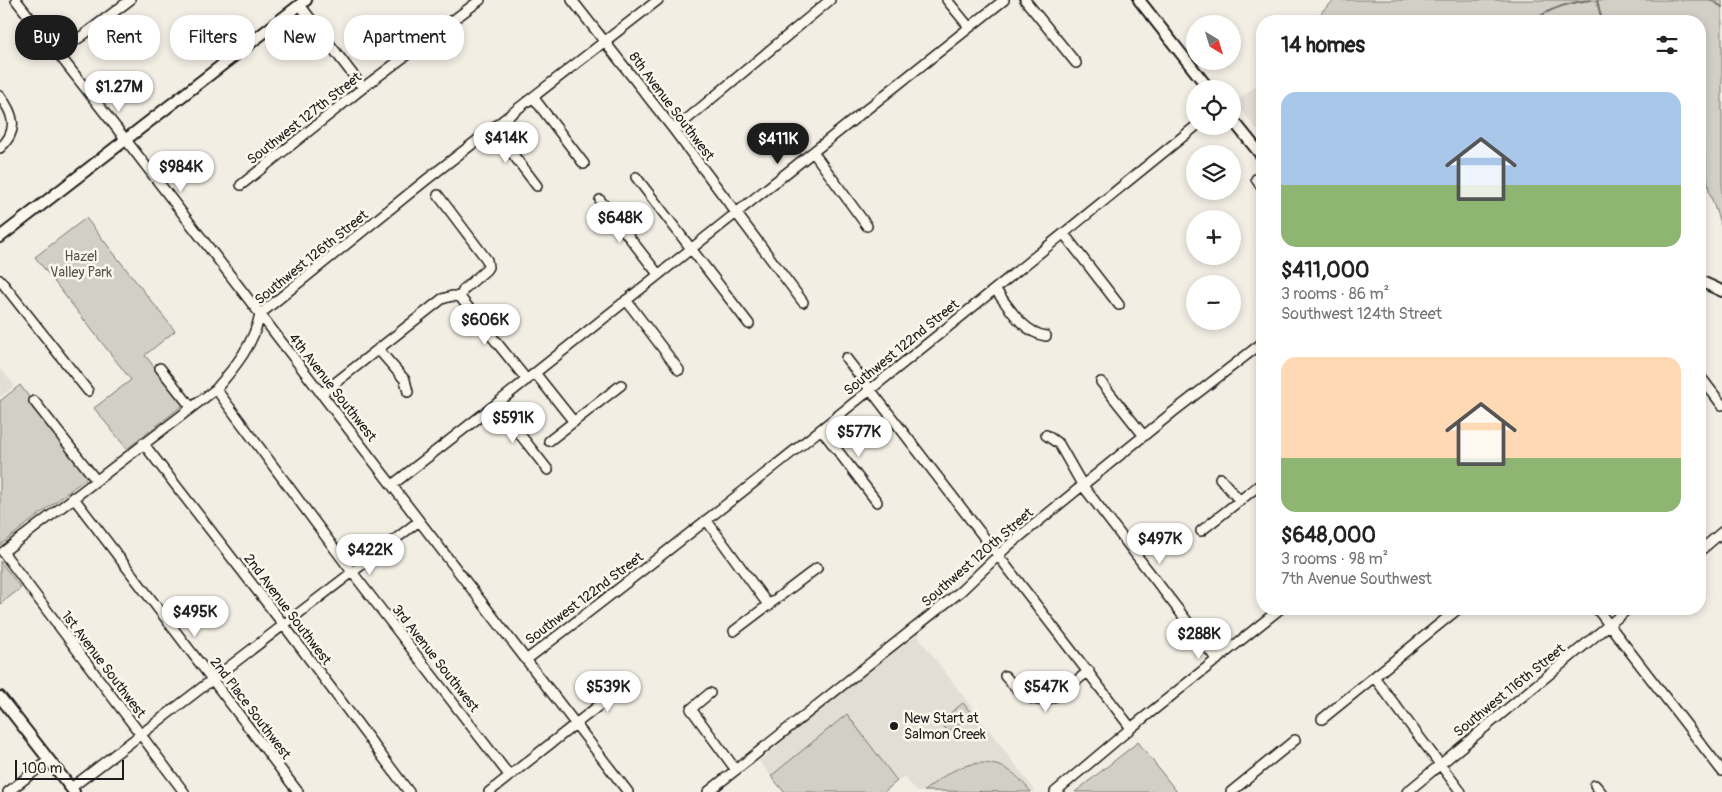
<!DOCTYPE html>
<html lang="en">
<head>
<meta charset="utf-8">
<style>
	:root { --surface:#fff; --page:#f6f6f6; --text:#222; --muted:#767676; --accent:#1c1c1c }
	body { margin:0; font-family:Pangolin,sans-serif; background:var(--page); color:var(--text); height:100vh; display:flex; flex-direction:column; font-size:19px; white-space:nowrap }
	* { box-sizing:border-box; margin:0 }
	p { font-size:16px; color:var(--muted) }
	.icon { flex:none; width:28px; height:28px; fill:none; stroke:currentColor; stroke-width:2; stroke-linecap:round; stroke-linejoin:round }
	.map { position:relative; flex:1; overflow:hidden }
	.sheet { position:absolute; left:1256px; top:15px; width:450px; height:600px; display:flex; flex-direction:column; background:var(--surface); border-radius:20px; box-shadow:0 2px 8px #0003 }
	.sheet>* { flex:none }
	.banner { position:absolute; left:15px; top:15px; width:475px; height:45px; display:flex; gap:10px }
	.needle { width:32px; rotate:142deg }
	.fabs { position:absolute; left:1186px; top:15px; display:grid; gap:10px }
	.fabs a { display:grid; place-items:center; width:55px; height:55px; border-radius:50%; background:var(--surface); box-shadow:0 2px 8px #0003; font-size:25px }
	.scale { position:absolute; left:15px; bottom:12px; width:109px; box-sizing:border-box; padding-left:5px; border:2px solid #1c1c1c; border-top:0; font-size:14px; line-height:18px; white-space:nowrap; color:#1c1c1c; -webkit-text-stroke:4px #fbf7ec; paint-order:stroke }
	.price { position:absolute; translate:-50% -42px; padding:0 11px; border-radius:18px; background:#fff; color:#222; font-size:16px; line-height:32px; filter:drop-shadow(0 1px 2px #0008) }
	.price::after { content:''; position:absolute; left:50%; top:30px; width:15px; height:11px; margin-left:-8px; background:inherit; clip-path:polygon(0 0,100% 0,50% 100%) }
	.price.on { background:var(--accent); color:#fff }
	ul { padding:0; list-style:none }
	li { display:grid; align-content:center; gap:10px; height:265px; padding:0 25px }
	li span { display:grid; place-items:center; height:155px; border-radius:15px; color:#555 }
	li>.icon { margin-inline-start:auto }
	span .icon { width:90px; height:90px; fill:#fffc; stroke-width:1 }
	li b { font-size:21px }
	h2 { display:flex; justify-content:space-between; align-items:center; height:60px; padding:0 25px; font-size:21px }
	.chip { padding:0 18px; border-radius:20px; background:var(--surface); box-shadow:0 2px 8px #0003; font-size:18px; line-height:45px }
	.chip.on { background:var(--accent); color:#fff }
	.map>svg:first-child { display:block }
	.built { fill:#e2ded5 }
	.green { fill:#d2cfc6; stroke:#777671 }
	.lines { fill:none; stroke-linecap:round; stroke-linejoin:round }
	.stream { stroke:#716f6b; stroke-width:2 }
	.minor-casing { stroke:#1c1c1c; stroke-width:12 }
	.major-casing { stroke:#1c1c1c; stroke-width:14 }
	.minor { stroke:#fbf7ec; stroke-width:9 }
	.major { stroke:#fbf7ec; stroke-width:10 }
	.poi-dot { fill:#1c1c1c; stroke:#fbf7ec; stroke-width:2 }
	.labels { text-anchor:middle; stroke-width:5; stroke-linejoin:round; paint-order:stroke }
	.street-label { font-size:14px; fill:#1c1c1c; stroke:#fbf7ec }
	.park-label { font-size:14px; fill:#53524f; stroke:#fbf7ec }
	.poi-label { font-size:14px; fill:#1c1c1c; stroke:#fbf7ec; text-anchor:start }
</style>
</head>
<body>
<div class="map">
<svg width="1722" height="792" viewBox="0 0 1722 792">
	<rect width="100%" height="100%" fill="#f2eee4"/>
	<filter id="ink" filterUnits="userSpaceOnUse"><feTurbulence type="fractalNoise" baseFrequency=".02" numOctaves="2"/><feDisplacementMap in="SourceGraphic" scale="10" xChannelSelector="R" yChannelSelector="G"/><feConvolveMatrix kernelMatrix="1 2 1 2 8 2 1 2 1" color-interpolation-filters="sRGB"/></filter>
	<g filter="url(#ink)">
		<path class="built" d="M1262,81V136L1235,102Z
			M0,368L15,386L0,397Z
			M917,635L1036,792H917L904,776L884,792H784L759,761L826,705Z"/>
		<path class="green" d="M1335,0H1722V229L1709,191L1700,110V21H1317L1323,10Z
			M86,218L175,331L145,355L183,405L127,449L94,408L131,380L35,257Z
			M20,385L89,476L0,545V401Z
			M0,561L21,588L0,604Z
			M963,703L972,714L948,732L940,721Z
			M847,714L897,781L884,792H784L771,776Z
			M1138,742L1177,792H1075Z
			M982,763C1008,765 1015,773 1031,792L924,791C942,777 958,764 982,763Z"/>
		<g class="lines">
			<path class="stream" d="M1597,0L1602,21
				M1711,0L1722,7
				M1534,21C1548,8 1573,2 1591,0"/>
			<defs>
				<path id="minor" d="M16,0L126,140L628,792
					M572,0L674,130L803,302
					M947,0L969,27
					M1025,0L1076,63
					M300,5L363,88
					M57,53L82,36L130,0
					M0,96C14,114 19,131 0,148
					M533,97L584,164
					M493,128L537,186
					M674,130L830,0
					M813,152L867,226
					M636,177L749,324
					M1256,179L1262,188
					M241,185L364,87L480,0
					M438,195L487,260L488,267L486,270L464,289L460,297
					M600,200L658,274
					M1064,234L1119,305
					M0,280L88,391
					M995,289C1008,306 1023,333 1046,336
					M460,297L527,380
					M626,300L679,370
					M378,349L405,380L408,392
					M846,358L1131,728
					M160,368L191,407
					M535,373L574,422
					M1700,376L1722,405
					M1101,382L1144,436
					M216,389L352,572L509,775
					M321,394L442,299L452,296L460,297
					M34,401L96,480
					M496,404L548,470
					M821,429L877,502
					M1046,435L1059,444L1083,486L1217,660
					M549,441L621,385
					M143,443L283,624L409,792
					M1220,478L1240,501
					M392,485L496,404L1004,0
					M73,497L298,792
					M707,521L769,606
					M1201,531L1262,483
					M1700,551L1722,532
					M1597,609L1722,771
					M734,631L817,568
					M526,660C753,487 974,306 1196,126
					M1005,676C1041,718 1053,698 1089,671
					M1374,677L1461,792
					M710,693L691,709L736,770
					M1322,719L1458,609
					M1595,785L1601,792
					M71,788L419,521
					M8,792L49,760
					M184,792L3,552L216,389C235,367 254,344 260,314L426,180L658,0
					M489,792L606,700L615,682
					M708,792L961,591L1008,546L1173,412L1262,343
					M1055,792L1131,728L1280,609
					M1231,792L1295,740
					M1407,792L1628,609"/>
				<path id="major" d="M1139,0L1209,89
					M1232,119L1262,156
					M0,237L306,0
					M1700,281L1722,291
					M0,697L74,792"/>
			</defs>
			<use href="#minor" class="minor-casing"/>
			<use href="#major" class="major-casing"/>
			<use href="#minor" class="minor"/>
			<use href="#major" class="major"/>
		</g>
	</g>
	<circle class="poi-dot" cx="894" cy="726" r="5"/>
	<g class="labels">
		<g class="street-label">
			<text transform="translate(672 106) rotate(53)" y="5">8th Avenue Southwest</text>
			<text transform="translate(304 118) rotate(-38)" y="5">Southwest 127th Street</text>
			<text transform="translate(311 257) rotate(-39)" y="5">Southwest 126th Street</text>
			<text transform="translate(901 347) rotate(-39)" y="5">Southwest 122nd Street</text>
			<text transform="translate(333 387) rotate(52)" y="5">4th Avenue Southwest</text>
			<text transform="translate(977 557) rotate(-41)" y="5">Southwest 120th Street</text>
			<text transform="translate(584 598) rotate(-37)" y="5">Southwest 122nd Street</text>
			<text transform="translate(288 609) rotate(53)" y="5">2nd Avenue Southwest</text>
			<text transform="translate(436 658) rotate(52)" y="5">3rd Avenue Southwest</text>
			<text transform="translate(104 664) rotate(53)" y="5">1st Avenue Southwest</text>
			<text transform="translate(1509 690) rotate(-39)" y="5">Southwest 116th Street</text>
			<text transform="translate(251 708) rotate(53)" y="5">2nd Place Southwest</text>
		</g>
		<g class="park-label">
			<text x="81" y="261">Hazel<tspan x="81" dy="16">Valley Park</tspan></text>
		</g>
		<g class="poi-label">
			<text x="904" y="723">New Start at<tspan x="904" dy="16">Salmon Creek</tspan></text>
		</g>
	</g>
</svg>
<div class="fabs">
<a><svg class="needle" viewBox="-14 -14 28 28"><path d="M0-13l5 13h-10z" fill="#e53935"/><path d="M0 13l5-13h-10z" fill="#767676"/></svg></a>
<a><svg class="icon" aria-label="locate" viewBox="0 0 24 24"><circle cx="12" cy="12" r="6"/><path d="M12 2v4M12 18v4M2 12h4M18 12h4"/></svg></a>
<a><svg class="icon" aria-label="layers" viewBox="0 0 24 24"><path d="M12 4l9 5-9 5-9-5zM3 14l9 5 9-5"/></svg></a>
<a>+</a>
<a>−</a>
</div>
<div class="scale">100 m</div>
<b class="price" style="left:119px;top:113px">$1.27M</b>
<b class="price" style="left:506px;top:164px">$414K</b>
<b class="price on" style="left:778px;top:165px">$411K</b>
<b class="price" style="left:181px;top:193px">$984K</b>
<b class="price" style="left:620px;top:244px">$648K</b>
<b class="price" style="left:485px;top:346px">$606K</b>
<b class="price" style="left:513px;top:444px">$591K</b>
<b class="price" style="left:859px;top:458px">$577K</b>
<b class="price" style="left:1160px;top:565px">$497K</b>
<b class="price" style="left:370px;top:576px">$422K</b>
<b class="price" style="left:195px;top:638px">$495K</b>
<b class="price" style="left:1199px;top:660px">$288K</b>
<b class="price" style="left:608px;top:713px">$539K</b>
<b class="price" style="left:1046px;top:713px">$547K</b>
<div class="banner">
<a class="chip on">Buy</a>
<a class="chip">Rent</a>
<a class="chip">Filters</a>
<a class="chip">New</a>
<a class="chip">Apartment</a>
</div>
<section class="sheet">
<h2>14 homes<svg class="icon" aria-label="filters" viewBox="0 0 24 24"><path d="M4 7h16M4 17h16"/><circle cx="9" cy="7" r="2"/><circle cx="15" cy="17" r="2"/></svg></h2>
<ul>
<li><span style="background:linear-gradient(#a9c7e8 60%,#8fb573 0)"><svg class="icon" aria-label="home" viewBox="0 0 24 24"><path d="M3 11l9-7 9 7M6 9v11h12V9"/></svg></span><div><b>$411,000</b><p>3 rooms · 86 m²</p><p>Southwest 124th Street</p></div></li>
<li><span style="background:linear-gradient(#ffd9b3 65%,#8fb573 0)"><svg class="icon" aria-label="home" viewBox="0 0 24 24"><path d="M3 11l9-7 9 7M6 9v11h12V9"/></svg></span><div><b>$648,000</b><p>3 rooms · 98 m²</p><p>7th Avenue Southwest</p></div></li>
</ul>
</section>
</div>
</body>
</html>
